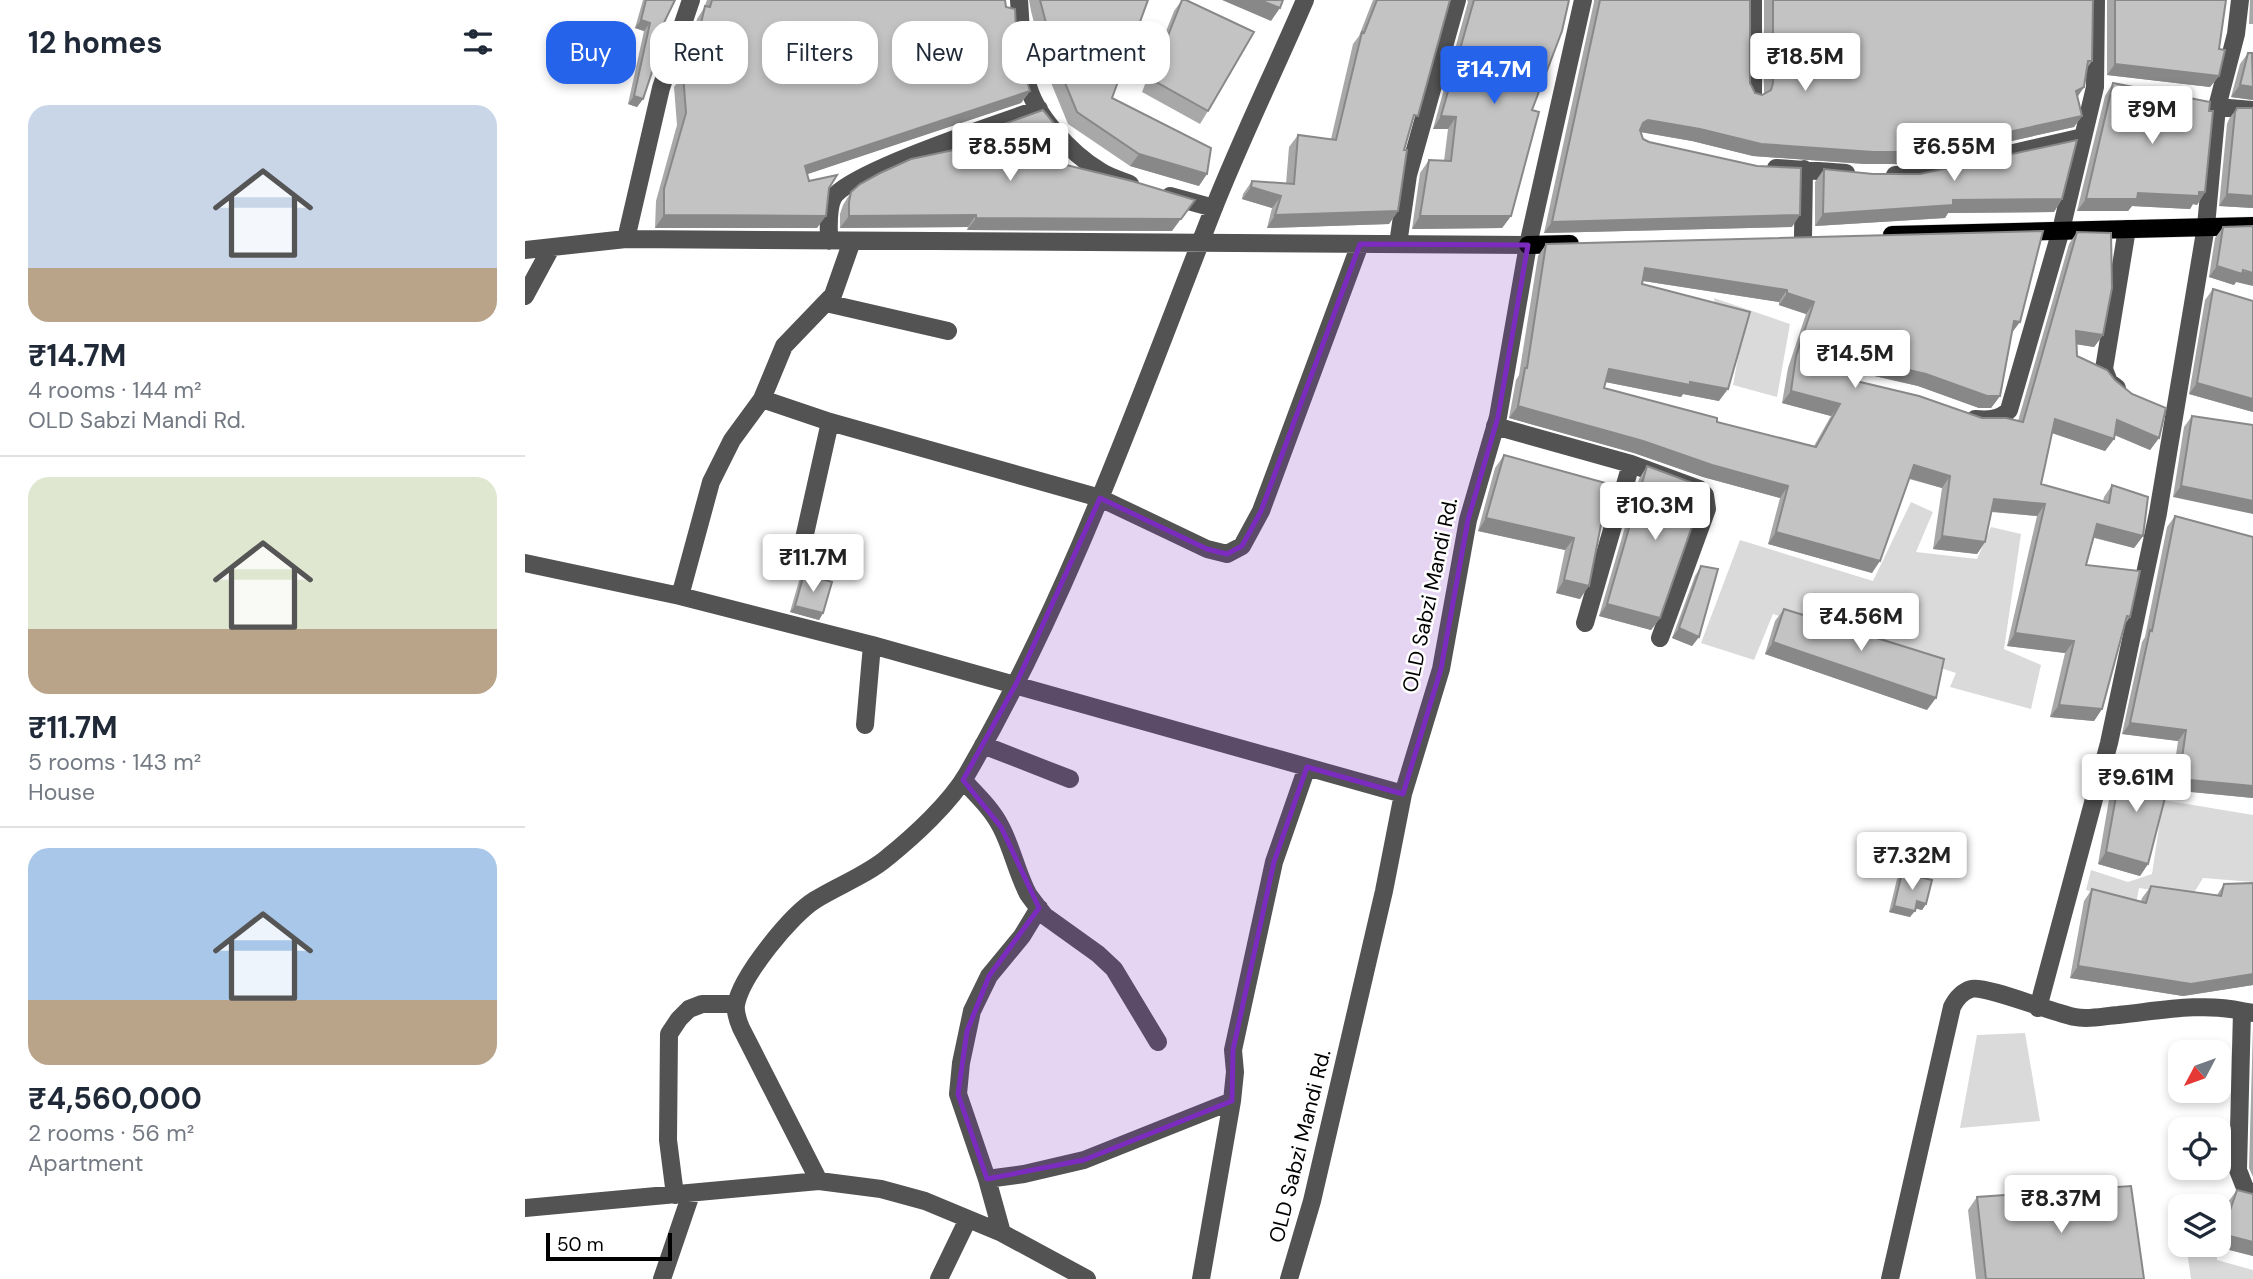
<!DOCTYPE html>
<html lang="en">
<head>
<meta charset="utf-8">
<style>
	:root { --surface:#fff; --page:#f2f2f3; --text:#1f2937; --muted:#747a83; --line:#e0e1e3; --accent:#2563eb }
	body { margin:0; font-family:"DM Sans",sans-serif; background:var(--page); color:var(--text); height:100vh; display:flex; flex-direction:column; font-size:26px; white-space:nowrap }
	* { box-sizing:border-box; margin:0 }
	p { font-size:23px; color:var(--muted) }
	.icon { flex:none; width:38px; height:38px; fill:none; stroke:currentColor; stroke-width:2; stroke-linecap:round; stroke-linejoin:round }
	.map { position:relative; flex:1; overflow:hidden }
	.drawer { display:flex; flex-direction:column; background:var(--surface); width:525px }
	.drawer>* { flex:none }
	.hud { position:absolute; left:21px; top:21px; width:665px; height:63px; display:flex; gap:14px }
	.needle { width:46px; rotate:229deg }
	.tools { position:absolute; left:1643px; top:1040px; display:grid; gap:14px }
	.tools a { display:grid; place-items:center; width:63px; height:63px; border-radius:14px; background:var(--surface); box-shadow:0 4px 10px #0003; font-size:35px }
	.scale { position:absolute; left:21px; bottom:18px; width:126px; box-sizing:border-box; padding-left:7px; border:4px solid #000; border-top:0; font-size:19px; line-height:24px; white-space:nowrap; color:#000; -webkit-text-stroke:5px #fff; paint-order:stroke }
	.price { position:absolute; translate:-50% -60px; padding:0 16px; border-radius:7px; background:#fff; color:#222; font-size:23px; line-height:46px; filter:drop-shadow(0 2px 4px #0008) }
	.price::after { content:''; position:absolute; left:50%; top:42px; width:21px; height:16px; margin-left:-10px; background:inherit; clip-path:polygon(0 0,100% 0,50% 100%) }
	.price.current { background:var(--accent); color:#fff }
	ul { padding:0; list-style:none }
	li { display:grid; align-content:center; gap:14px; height:371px; padding:0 28px }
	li+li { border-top:2px solid var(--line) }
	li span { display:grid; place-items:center; height:217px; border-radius:21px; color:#555 }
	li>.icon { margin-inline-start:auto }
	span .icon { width:126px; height:126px; fill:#fffc; stroke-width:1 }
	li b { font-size:30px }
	h2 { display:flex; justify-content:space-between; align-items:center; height:84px; padding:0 28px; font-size:30px }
	.pill { padding:0 24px; border-radius:21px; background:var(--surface); box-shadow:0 4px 10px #0003; font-size:24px; line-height:63px }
	.pill.current { background:var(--accent); color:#fff }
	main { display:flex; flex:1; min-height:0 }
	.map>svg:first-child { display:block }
	.green { fill:#dadada }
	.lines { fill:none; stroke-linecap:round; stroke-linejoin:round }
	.major-casing { stroke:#dbdbdb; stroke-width:19 }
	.minor { stroke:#535353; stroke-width:18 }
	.major { stroke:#000; stroke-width:18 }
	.wall { fill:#a8a8a8; fill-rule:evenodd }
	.shaded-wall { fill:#888 }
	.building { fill:#c3c3c3; stroke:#888; stroke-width:2; fill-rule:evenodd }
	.marked { fill:#7b2cbf; fill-opacity:0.2; stroke:#7b2cbf; stroke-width:5; stroke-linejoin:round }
	.labels { text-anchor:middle; stroke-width:5; stroke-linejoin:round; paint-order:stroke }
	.street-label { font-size:21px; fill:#000; stroke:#fff }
</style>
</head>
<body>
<main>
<section class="drawer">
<h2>12 homes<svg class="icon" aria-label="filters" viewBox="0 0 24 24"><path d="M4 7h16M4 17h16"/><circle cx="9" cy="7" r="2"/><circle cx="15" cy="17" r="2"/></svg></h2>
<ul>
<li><span style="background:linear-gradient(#c9d6e8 75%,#b9a48a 0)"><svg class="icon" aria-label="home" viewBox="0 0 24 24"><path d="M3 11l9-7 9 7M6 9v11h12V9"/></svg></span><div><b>₹14.7M</b><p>4 rooms · 144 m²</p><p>OLD Sabzi Mandi Rd.</p></div></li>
<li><span style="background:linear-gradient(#dfe7d0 70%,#b9a48a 0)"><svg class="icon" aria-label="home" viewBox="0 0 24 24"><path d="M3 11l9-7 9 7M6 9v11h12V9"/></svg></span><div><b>₹11.7M</b><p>5 rooms · 143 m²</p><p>House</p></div></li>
<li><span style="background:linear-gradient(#a9c7e8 70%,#b9a48a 0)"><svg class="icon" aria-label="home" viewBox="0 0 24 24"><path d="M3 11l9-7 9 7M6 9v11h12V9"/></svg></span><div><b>₹4,560,000</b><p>2 rooms · 56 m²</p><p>Apartment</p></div></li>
</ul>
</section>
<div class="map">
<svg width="1728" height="1279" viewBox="0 0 1728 1279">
	<rect width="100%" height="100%" fill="#fff"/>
	<path class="green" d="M1189,298L1265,324L1252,397L1208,385L1220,319L1191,313Z
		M1386,502L1408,512L1391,552L1452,559L1466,527L1496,534L1479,649L1516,665L1506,709L1425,687L1431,673L1248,614L1229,660L1176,643L1215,540L1348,581Z
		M1638,800L1728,815V882L1678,878L1667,896L1614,888L1611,904L1561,890L1566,870L1603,882L1627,874Z
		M1500,1033L1515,1121L1435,1128L1452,1035Z
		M1661,1244H1691L1692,1260L1728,1270V1279H1666Z"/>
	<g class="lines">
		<defs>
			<path id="major" d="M1367,235L1728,226
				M1003,245L1045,244"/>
		</defs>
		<use href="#major" class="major-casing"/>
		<path class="minor" d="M494,0C496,26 496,55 502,81C508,114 547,154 575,171C584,177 595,180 605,184
			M1228,95V0
			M1692,107L1728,110
			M1251,168L1321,173
			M1370,175H1384L1454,161L1558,137
			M645,196L689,208
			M1278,237L1279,169
			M101,239L136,88L166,0
			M304,241C304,227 302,210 308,198C321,173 481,121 514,109
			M873,244L883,175L932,0
			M0,250L101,239L1003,245
			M0,296L26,248
			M301,303L423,331
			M1592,388L1584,382L1579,369L1602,229
			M237,399L259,346L308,295L327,241
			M1450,419C1463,420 1475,420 1484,410L1536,230L1570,87L1571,0
			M970,426L1106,464L1174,489L1180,495L1182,509L1135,638
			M278,543L305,422
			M0,563L155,596L347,645L878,794
			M155,596L186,482L207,440L237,399L305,422L575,498L682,549L702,554L717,546L736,511L835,244
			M1060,623L1106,464
			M340,725L347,645
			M458,745L545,779
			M438,780C452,795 467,809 476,827C487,848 492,873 503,894C508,901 514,909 520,916L573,954L589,969L633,1042
			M1513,1008L1584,743L1633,513L1681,226L1692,107L1711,34L1715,0
			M1728,1013L1717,1011L1713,1170L1720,1188L1728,1195
			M462,1179L499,1174L559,1160L707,1101
			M294,1181L216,1028C213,1021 210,1012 211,1005C216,976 266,915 290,900C314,885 342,875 363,857C389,836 425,803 442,774C545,596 613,401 688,210C716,139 750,70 780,0
			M150,1195L143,1140L144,1034L154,1019L164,1009L177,1004H211
			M0,1208L294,1181L356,1189L400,1201L477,1233L562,1279
			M477,1233L462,1179L433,1094L436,1063L447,1011L464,976L497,936L514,908
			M137,1279L166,1194
			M414,1279L443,1219
			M676,1279L707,1101L710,1072L708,1050L749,862L782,767
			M764,1279L787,1201L859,891L878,794L916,669L943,520L973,417L1003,245L1058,0
			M1365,1279L1427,1007C1431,999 1436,992 1446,989C1460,985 1528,1013 1550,1017C1563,1020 1579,1016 1593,1015C1633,1011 1678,1002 1717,1011"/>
		<use href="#major" class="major"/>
	</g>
	<path class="wall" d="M118,0H150L131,39L118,99L112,107L103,104L119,31L110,28Z
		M182,0H480L493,66L505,91L496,103L282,174L284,181L304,188L292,228H130L131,201L152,125L149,87L158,74L172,19L179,8Z
		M504,0H623L587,98L674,186L605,166L543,124L522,73L506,11Z
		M657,0L683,111L675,124L617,92L649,11Z
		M848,0H925L879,150L873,211L864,224L742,228L747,208L717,199L718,194L727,181L761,184L764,147L773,135L806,139L828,44L834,36Z
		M942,0H1044L1007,110L986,216L977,228L887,229L895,173L904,160L919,161L923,129H908L943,2Z
		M1069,0H1225V83L1230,93L1237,95L1239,93V0H1568L1567,61L1562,68L1559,87L1552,97L1557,116L1549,127L1383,164H1340L1228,156L1167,141L1116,132L1118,139L1267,227L1019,233L1069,2Z
		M1582,0H1701L1694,49V76L1685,87L1582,75Z
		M1725,0H1728V24H1724Z
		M1723,53H1727L1728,100L1706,97L1715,64Z
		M1588,83L1680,192L1672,205L1668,204L1665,209L1607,206L1603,211H1552L1580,96Z
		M1712,108L1728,208L1694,206L1702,124L1704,119Z
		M451,134L533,163L647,231L442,230L443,227L315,228V214L318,205L326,192L442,147Z
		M1299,169L1537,199L1529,212L1423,213L1420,218L1290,226V182Z
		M1698,227L1711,282L1709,285L1684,277L1690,238Z
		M1552,232L1578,335L1569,347L1552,344V356L1634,438L1625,450L1589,435V439L1580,451L1527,433L1516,484L1578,501L1579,497L1587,485L1618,536L1609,548L1569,538L1561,565L1605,617L1600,624L1577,709L1569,721L1525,717L1540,653L1482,646L1512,516L1466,512L1460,542L1452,554L1408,549L1417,488L1384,479L1347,573L1243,544L1255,498L1178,477L1109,453L984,418L991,380L994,375L1013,256L1021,244L1486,334L1475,396L1466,408H1454L1393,386L1328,371L1324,372L1325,378L1331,381L1457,418L1493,421L1544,244ZM1118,281L1254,302V305L1281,314L1263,368L1257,403L1306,416L1289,446L1192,422L1079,388L1081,382L1156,397L1158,394L1194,401L1117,284Z
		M1688,289L1728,412L1664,394L1680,300Z
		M1667,416L1728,425L1648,497L1659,427Z
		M979,455L1084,484L1055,599L1031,593L1040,550L953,531L970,468Z
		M1122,466L1135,618L1126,630L1074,616L1114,479Z
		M1650,516L1728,798L1646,790L1653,741L1597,734L1617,642L1620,637L1642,527Z
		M1176,566L1174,637L1167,646L1147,638L1170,576Z
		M279,574L298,613L294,620L265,612L274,581Z
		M1259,609L1402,710L1240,654L1250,621Z
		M1597,763L1623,864L1615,876L1573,864L1588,776Z
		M1377,873L1401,904L1397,910L1390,908L1385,917L1364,912L1372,879Z
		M1728,883V985L1658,996L1545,978L1559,901L1567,889L1616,901L1617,898L1626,886L1692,895L1699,884Z
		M1728,1026V1177L1724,1168Z
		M1712,1190L1728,1194V1256L1689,1246V1244H1694V1230L1703,1202Z
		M1452,1197L1619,1279H1451L1443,1210Z"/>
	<path class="shaded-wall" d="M697,0H735L755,8L746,21Z
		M116,20L125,23L119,31L110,28Z
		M1590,64L1694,76L1685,87L1582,75Z
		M1715,85L1728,87V100L1706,97Z
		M1559,87L1551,99V91Z
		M505,91L496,103L271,178L280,166Z
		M109,96L118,99L112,107L103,104Z
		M916,116L931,117L923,129H908Z
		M1557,116L1549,127L1383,164H1340L1228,156L1167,141L1115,132L1110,135L1118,123L1123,120Z
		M614,154L682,174L674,186L605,166Z
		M726,187L756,196L747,208L717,199Z
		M1674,192H1680L1672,205L1668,204L1665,209L1607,206L1603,211H1552L1561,199L1613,193Z
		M1702,194L1728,196V208L1694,206Z
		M1537,199L1529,212L1423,213L1420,218L1290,226L1298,214L1428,200Z
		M670,200L647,231L442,230L451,218Z
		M873,211L864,224L742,228L750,215Z
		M139,215L301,216L292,228H130Z
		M451,215L443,227L315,228L324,216Z
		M1275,215L1267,227L1019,233L1027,222Z
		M895,216H986L977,228L887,229Z
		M1692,266L1728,273V286L1711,282L1709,285L1684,277Z
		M1120,268L1262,290L1254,302L1112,280Z
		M1262,293L1289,302L1281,314L1254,305Z
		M1489,321L1495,322L1486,334Z
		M1551,331L1578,335L1569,347L1543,343Z
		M1336,359L1401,374L1475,396L1466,408H1454L1393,386L1328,371L1317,374L1326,362Z
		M1084,369L1165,382L1203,389L1194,401L1158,394L1156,397L1075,381Z
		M1672,383L1728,399V412L1664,394Z
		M1266,391L1315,404L1306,416L1257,403Z
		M993,406L1118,441L1263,486L1255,498L1178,477L1109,453L984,418Z
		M1530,419L1589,439L1580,451L1521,431Z
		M1592,420L1634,438L1625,450L1583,432Z
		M1389,465L1425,476L1417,488L1380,477Z
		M1656,486L1728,501V514L1648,497Z
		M1469,499L1520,504L1512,516L1461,511Z
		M961,518L1049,538L1040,550L953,531Z
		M1572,524L1618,536L1609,548L1564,536Z
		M1251,532L1355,561L1347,573L1243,544Z
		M1417,536L1460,542L1452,554L1408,549Z
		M1039,580L1064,586L1055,599L1031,593Z
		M1082,604L1135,618L1126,630L1074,616Z
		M270,606L298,613L294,620L265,612Z
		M1154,628L1174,637L1167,646L1147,638Z
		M1490,633L1549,641L1540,653L1482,646Z
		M1248,642L1411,698L1402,710L1240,654Z
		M1534,705L1577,709L1569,721L1525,717Z
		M1605,723L1661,730L1653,741L1597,734Z
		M1654,779L1728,786V798L1646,790Z
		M1581,852L1623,864L1615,876L1573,864Z
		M1392,901L1401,904L1397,910L1388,908Z
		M1369,906L1390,911L1385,917L1364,912Z
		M1553,966L1728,974V985L1658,996L1545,978Z
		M1697,1234L1728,1242V1256L1689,1246L1690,1244H1694V1239Z"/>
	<path class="building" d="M121,0H150L131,39L137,42L118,99L109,96L125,23L116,20Z
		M187,0H480L481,7L490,9L493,66L497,65L505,91L280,166L284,181L312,175L304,188L301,216L139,215V189L161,113L158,74L164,75L180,6L185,7Z
		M515,0H623L587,98L686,148L682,174L614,154L552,112L531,61Z
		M657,0H661L729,32L683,111L626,79Z
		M735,0H758L755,8Z
		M852,0H925L893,116L889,115L879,150H882L873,211L750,215L756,196L726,187L727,181L769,184L773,135L811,140L837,32L839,33Z
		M949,0H1044L1037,31L1007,110L1014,112L986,216H895L904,160L926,161L931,117L916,116Z
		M1075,0H1225V83L1230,93L1237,95L1246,90L1248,83V0H1568L1567,61H1563L1559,87L1551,91L1557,116L1391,152H1348L1236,144L1175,129L1123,120L1118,123L1115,130L1118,139L1124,142L1232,166L1276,168L1275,215L1027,222Z
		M1590,0H1701L1694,49L1700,50L1694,76L1590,64Z
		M1723,53H1727L1728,87L1715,85Z
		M1588,83L1685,102L1684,111H1688L1680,192H1674V196L1613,193L1612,199H1561Z
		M1712,108H1728V196L1702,194L1710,112Z
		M518,110L537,133L533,163L607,181L670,200L656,219L451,218V215L324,216V202L326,192L335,184L355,173L386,159L448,146L451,134Z
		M1552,140L1537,199L1428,200V205L1298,214L1299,169L1348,174H1395Z
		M1728,226V273L1718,270L1717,274L1692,266L1698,227Z
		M1518,231L1495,322L1489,321L1475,396H1462L1401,374L1336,359L1326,362L1322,368L1325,378L1331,381L1394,396L1457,418H1481L1498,422L1552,232L1586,233L1587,288L1578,335L1551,331L1552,356L1582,370L1590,380L1607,394L1641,408L1634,438L1592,420L1589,439L1530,419L1516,484L1584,503L1587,485L1623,497L1618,536L1572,524L1561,565L1615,571L1605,617L1602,616L1577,709L1534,705L1549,641L1490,633L1520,504L1469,499L1460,542L1417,536L1425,476L1389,465L1355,561L1251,532L1263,486L1187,465L1118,441L993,406L1000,368H1002L1021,244ZM1120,268L1262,290V293L1289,302L1271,356L1266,391L1315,404L1291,447L1192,422V418L1079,388L1084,369L1165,385V382L1203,389L1225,312L1117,284Z
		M1688,289L1728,301V399L1672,383Z
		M1667,416L1728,425V501L1656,486Z
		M979,455L1084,484L1064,586L1039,580L1049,538L961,518Z
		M1122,466L1176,486L1179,492L1135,618L1082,604Z
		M1650,516L1728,537V786L1654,779L1661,730L1605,723L1625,630L1627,631Z
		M1176,566L1193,569L1174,637L1154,628Z
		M279,574L307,582L298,613L270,606Z
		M1259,609L1419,659L1411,698L1248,642Z
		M1597,763L1644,782L1623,864L1581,852Z
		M1377,873L1407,880L1401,904L1392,901L1390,911L1369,906Z
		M1728,883V974L1666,984L1553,966L1567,889L1621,903L1626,886L1696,896L1699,884Z
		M1606,1186L1619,1279H1461L1452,1197Z
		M1712,1190L1728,1194V1242L1697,1234Z"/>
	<path class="marked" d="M835,244L1003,245L973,417L943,520L916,669L878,794L782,767L749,862L708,1050L707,1101L559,1160L462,1179L433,1094L442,1031L464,976L514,908L476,827L438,780L491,684L575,498L682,549L702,554L717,546L736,511Z"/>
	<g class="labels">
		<g class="street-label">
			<text transform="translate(905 595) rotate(-78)" y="7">OLD Sabzi Mandi Rd.</text>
			<text transform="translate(775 1146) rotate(-76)" y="7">OLD Sabzi Mandi Rd.</text>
		</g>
	</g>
</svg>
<div class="tools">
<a><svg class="needle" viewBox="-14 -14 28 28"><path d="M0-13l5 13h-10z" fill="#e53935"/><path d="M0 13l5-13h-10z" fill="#747a83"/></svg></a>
<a><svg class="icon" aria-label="locate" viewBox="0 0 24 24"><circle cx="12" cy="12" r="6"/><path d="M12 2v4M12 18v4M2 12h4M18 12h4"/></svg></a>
<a><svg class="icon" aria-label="layers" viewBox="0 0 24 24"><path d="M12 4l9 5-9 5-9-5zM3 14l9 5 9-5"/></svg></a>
</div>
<div class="scale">50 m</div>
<b class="price" style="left:1280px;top:93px">₹18.5M</b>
<b class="price current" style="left:969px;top:106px">₹14.7M</b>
<b class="price" style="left:1627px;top:146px">₹9M</b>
<b class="price" style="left:485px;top:183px">₹8.55M</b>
<b class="price" style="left:1429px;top:183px">₹6.55M</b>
<b class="price" style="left:1330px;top:390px">₹14.5M</b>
<b class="price" style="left:1130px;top:542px">₹10.3M</b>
<b class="price" style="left:288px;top:594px">₹11.7M</b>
<b class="price" style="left:1336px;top:653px">₹4.56M</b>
<b class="price" style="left:1611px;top:814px">₹9.61M</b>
<b class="price" style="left:1387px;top:892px">₹7.32M</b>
<b class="price" style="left:1536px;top:1235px">₹8.37M</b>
<div class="hud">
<a class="pill current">Buy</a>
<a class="pill">Rent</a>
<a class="pill">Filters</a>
<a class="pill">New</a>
<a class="pill">Apartment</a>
</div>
</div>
</main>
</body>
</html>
